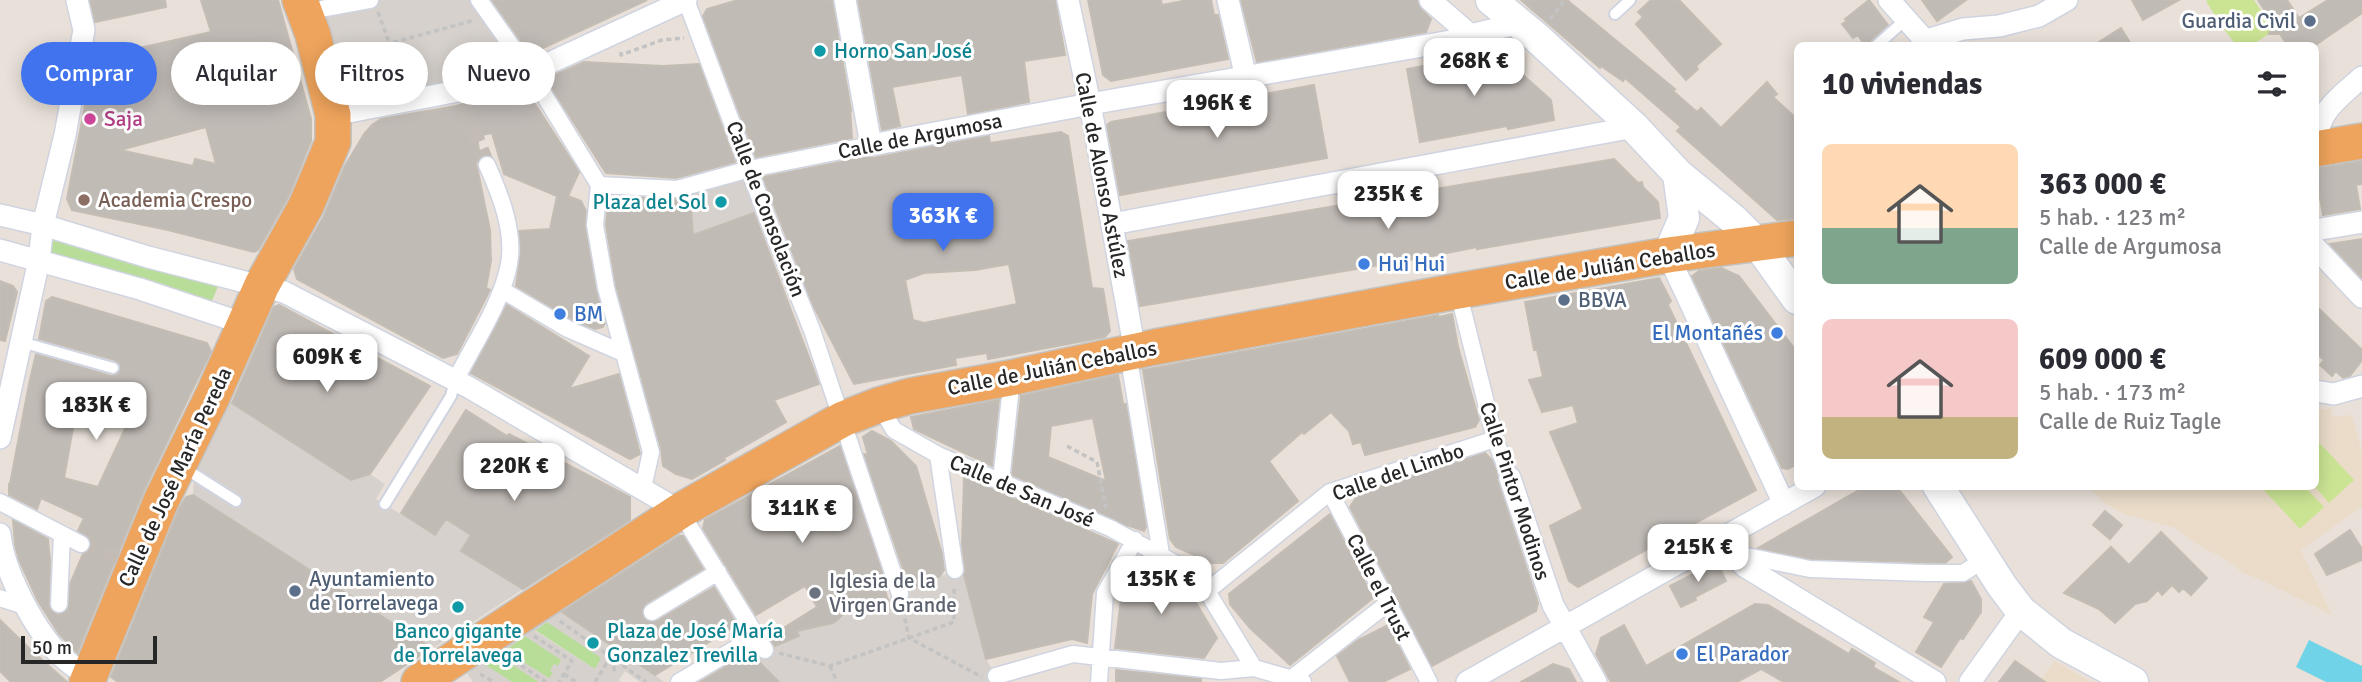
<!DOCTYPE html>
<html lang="es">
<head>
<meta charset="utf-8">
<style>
	:root { --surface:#fff; --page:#f7f7f7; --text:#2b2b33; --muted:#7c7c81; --accent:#4173ef }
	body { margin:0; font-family:Signika,sans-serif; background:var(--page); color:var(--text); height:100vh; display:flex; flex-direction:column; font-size:26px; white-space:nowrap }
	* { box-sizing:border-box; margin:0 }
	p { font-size:23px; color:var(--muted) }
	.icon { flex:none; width:38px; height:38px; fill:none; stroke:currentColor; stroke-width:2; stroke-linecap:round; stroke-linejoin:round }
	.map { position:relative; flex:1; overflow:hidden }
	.side { position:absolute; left:1794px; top:42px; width:525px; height:448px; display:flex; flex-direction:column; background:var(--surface); border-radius:10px; box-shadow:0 4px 18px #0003 }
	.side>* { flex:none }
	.guide { position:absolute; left:21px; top:42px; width:665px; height:63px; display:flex; gap:14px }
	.scale { position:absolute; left:21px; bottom:18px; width:136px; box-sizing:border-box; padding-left:7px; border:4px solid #272727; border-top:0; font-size:19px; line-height:24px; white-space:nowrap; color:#272727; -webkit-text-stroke:5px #fff; paint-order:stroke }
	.price { position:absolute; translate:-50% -60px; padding:0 16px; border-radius:14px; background:#fff; color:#222; font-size:23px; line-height:46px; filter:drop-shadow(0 2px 4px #0008) }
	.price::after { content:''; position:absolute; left:50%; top:42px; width:21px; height:16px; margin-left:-10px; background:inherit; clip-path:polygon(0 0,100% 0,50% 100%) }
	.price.current { background:var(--accent); color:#fff }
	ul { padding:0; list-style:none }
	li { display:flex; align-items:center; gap:21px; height:175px; padding:0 28px }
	li span { display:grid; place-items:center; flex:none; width:196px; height:140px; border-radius:10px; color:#555 }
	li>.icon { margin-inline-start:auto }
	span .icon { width:84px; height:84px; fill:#fffc; stroke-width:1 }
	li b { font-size:30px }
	h2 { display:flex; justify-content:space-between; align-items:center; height:84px; padding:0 28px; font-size:30px }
	.pill { padding:0 24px; border-radius:32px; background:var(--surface); box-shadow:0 4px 18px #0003; font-size:24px; line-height:63px }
	.pill.current { background:var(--accent); color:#fff }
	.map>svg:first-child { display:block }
	.education { fill:#eadcc9 }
	.green { fill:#b7dd98 }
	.pitch { fill:#cbe494 }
	.plaza { fill:#d6d1cc; fill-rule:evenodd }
	.water { fill:#71d3e7 }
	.building { fill:#c1bbb6; stroke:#c4bdb4; stroke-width:2; fill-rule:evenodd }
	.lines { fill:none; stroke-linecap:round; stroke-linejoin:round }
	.pedestrian-tunnel { stroke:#c2bcb5; stroke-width:16; stroke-dasharray:16 8; stroke-linecap:butt }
	.service-casing { stroke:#cfd4e0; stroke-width:14 }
	.pedestrian-casing { stroke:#cfd4e0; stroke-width:19 }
	.minor-casing { stroke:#cfd4e0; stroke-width:24 }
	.secondary-casing { stroke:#cfd4e0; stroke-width:33 }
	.trunk-casing { stroke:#c3c3c3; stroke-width:38 }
	.path { stroke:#c3c3c3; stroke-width:3.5; stroke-dasharray:5 3.5; stroke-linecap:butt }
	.service { stroke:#fff; stroke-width:10 }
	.pedestrian { stroke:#fff; stroke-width:16 }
	.minor { stroke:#fff; stroke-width:21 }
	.secondary { stroke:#fff; stroke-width:30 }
	.trunk { stroke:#eea45c; stroke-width:35 }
	.service-dot { fill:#5c6f8a; stroke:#fff; stroke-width:2.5 }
	.culture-dot { fill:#0f9aa8; stroke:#fff; stroke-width:2.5 }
	.hotel-dot { fill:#d1479c; stroke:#fff; stroke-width:2.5 }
	.education-dot { fill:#8d6e63; stroke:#fff; stroke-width:2.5 }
	.shop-dot { fill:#3f7fe0; stroke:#fff; stroke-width:2.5 }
	.worship-dot { fill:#6b7280; stroke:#fff; stroke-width:2.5 }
	.labels { text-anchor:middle; stroke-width:6; stroke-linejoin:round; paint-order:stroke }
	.service-label { font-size:21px; fill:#4e5e75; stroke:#fff; text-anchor:start }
	.culture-label { font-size:21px; fill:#0d838f; stroke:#fff; text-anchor:start }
	.hotel-label { font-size:21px; fill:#b23c85; stroke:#fff; text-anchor:start }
	.street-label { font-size:21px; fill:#272727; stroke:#fff }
	.education-label { font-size:21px; fill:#785e54; stroke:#fff; text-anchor:start }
	.shop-label { font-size:21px; fill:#366cbe; stroke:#fff; text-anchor:start }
	.worship-label { font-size:21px; fill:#5b616d; stroke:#fff; text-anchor:start }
</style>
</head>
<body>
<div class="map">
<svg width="2362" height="682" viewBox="0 0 2362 682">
	<rect width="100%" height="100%" fill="#e9e1d9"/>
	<path class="education" d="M2331,408L2332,417L2352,415L2362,453V507L2301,550L2332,615L2261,580L2243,573L2228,561L2195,543L2175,528L2124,514L2103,502L2089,487L2315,486V410Z
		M2055,661L2091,682H2039Z"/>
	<path class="green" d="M43,225L222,276L208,311L39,260Z
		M547,622L602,658L595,669L535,630Z
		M525,636L562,660L558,666L554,664L553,673L550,679L504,650Z
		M497,654L539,682H512L483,664Z"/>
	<path class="pitch" d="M2208,0H2254L2272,26V32L2252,45H2236L2220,24L2206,1Z
		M2315,438L2354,480L2329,503L2315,487Z
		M2261,487H2305L2324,507L2300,529Z"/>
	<path class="plaza" d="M370,0H479L530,72L348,111L318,11Z
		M737,164L757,212L693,235L687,176Z
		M224,398L351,480L370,474L385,484L376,499L435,535L446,519L484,513L461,551L523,589L435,647L425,644L193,495L194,482L200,471L197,468L195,459Z
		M963,569L986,659L996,676L1012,682H779L752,655L799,637L796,628L810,629L824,626L844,617L857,603L861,611L955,570Z
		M559,610L655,675L664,682H640L625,671L619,680L621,682H539L497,655L484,664L512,682H473L467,673ZM547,622L601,658L595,669L535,631ZM525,636L561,660L558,666L554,664L550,670L553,673L549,678L505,651Z"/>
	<path class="water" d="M2309,640L2362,666V682H2326L2296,667Z"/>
	<path class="building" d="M90,0H165L166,7L95,22Z
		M201,0H278L311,119V141L288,197L258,250L254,252L168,230L72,210L67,199L94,58L211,32ZM206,127L216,164L195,159L193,166L120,150Z
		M492,0H647L530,54Z
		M738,0H832L851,110L850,109L852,138L756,157L703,16L707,9Z
		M858,0H1055L1065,55L1024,61L1029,102L968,114L962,75L892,87L900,126L882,130Z
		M1088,0H1161L1162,5L1188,0H1211L1214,15H1218L1228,59L1111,81L1103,75Z
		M1241,0H1417L1421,9L1431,19L1426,32L1257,62Z
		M1521,0H1567L1675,89L1673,91L1697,112L1701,108L1721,128L1767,82L1777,94L1773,97L1797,119V218L1777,220L1677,131L1681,127L1625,78L1623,81L1601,66L1600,68Z
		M1651,0H1679L1721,44L1696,66L1698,69L1686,80L1636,24L1643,17L1638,12Z
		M1869,0L1888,25L1871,40L1868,46H1865L1858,35L1853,38L1842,24L1847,21L1845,19Z
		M1922,0H1966L1937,21Z
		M2132,0H2179L2143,20Z
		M2258,0H2287L2299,18L2328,0H2362V13L2314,46H2288L2280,34H2269L2273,23Z
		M2121,28L2132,46H2093Z
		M1494,53L1496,61L1505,59L1551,100L1554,120L1508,129L1507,126L1420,142L1407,69Z
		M584,62L663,66L699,64L735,162L676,178L606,173L546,79Z
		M1314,85L1327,158L1120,195L1107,125L1111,122Z
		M524,87L579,172L568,196L581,201L586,211L585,227L596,290L605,323L603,327L595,329L573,320L516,286L521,252L519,231L550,229L557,196L504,174L492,133L477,136L480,158L476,162L490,230L491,261L486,288L490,290L457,354L443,358L297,279L294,269L324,216L345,166L364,134L372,125L381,119L456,106Z
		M1061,132L1068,136L1092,288L1103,289L1110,331L1105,337L988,359L987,353L955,358L956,365L854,384L813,305L763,177L866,157L873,158L989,136L990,143ZM1009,264L1017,304L924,323L913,320L905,280L924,273L975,270Z
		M1614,159L1638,183L1642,182L1643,187L1658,202L1660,218L1477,249V247L1432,256L1140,306L1128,241Z
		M2362,161V184L2356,185L2360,209L2323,215L2315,169Z
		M613,196L676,199L690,196L693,235L754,213L819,384L774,400L786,422L724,458L725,460L692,479L676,474L663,466L661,449L616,286L606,225L608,200Z
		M2362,239V278L2330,244Z
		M1721,268L1739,276L1797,352V464L1788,469L1782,468L1692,276L1699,271Z
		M1659,278L1671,301L1668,305L1756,490L1578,587L1569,581L1550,526L1583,509L1550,432L1578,423L1573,405L1542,412L1529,380L1543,377L1537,350H1534L1525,302Z
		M0,281L13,286L17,292L5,341L0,340Z
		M52,297L207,343L211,351L143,492L77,653L59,634L38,601L19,560L15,545L13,520L48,539L50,561L49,604L50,609L57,614V619L59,614L68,609L70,584L83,554L91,548L89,538L78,531L84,518L41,498L37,509L9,495V484H10L29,384L36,354L111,376L118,374L121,367L115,360L39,339L46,301ZM78,400L127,413L126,415L131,416L98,487L64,478Z
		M279,305L430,386L370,474L351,480L232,403L274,307Z
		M507,305L589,356L569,389L619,374L640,454L630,459L471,373Z
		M2315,305L2362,350V360L2350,376L2343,378L2336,371L2332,376L2320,365L2324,360L2315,352Z
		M1452,314L1458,347L1479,420L1475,427L1365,455L1361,442L1353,444L1349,431L1331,412L1304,434L1302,432L1269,461L1298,501L1223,563H1212L1176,547L1170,539L1143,370L1438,315L1439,317Z
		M1118,375L1123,404H1126L1146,527L1144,531L1130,526L1131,520L1128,526L1012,475L1021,396ZM1093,418L1098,443L1106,481L1048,457L1051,426Z
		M999,400L992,466L914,429L911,417Z
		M466,410L507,436L509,434L630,497V520L523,589L461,551L471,535L446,519L435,535L401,513Z
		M872,431L891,441L916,466L942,554L944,570L940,576L910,589L864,454L868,455L863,437Z
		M840,446L887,587H884L888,600L861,611L857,604L833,623L797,631L799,636L775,646L769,637L817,607L805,586L756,615L703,528L705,520Z
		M1485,453L1492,460L1496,471L1498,482L1538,603L1536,611L1432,666L1350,507L1357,496L1364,492Z
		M964,477L1118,544L1092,594L1087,643L1072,639L986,659L964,575L965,568L962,545Z
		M1866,486H1896L1952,557L1945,563L1811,559L1758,548Z
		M193,495L425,644L424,653L380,682H118L111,677L179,509L186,497Z
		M2105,511L2122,525L2110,539L2093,525Z
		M1330,514L1373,598L1290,665L1250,628L1230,604L1229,594Z
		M2350,530L2362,549V560L2327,575L2315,554Z
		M2161,532L2207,578L2191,595L2183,588L2179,592L2172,585L2162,595L2158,590L2147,601L2135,604L2115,623L2099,609L2064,593L2111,547L2129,565Z
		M679,536H683L703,569L647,603L642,612L643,618L652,622L657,621L714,587L737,625L655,675L562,612Z
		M1136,559L1186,586L1217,638L1204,658L1115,648L1123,583Z
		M1717,562L1726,581L1695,597L1696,600L1681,607L1670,586Z
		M1971,581L1981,599V612L1963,639L1960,638L1941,667L1916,652L1934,622L1924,617L1944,584Z
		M1755,604L1768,605L1849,654L1852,649L1875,663L1873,667L1899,682H1784L1761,669L1737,682H1611L1596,654L1601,638L1624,625L1646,666Z
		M0,620L30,649L67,682H11L0,671Z
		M1388,625L1410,669L1383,682H1350L1337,656L1358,640Z
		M752,655L779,682H700L744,656Z
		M2015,661L2045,682H1999Z
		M1553,664L1569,669L1576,682H1521Z
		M1116,670L1201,679V682H1116Z"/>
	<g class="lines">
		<path class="pedestrian-tunnel" d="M463,105L487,165
			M81,544L119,559"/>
		<defs>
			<path id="service" d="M1615,14L1630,0
				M1876,46L1905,20
				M21,342L113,368
				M184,468L236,501
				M385,504L451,396L455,381"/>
			<path id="pedestrian" d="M479,0L530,72L599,185L677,189L750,169L871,145
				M686,0L768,220L812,330L900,594
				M305,12L370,0
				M599,185L595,225L606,288L651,452L643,488
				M502,290L568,329L623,353
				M1458,291L1495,439L1510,478
				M1128,353L1161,554
				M455,381C473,345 502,303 509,264C515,231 500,194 487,165
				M879,405L894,430L938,455L1110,528L1197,575L1254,668L1303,682
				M938,455L955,570
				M1001,481L1010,396V378
				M1330,492L1429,682
				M0,502L81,544
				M680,511L765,650
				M1732,553L1810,569L1926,573H1963L1985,559
				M1207,591L1330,492L1495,439
				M0,598L27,607
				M59,604L62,534
				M652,612L718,572
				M996,676L1073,654L1221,671L1254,668
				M1292,678L1388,603
				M679,682L757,636
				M1099,682L1105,593L1135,540"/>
			<path id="minor" d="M845,0L871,145L1090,104L1451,41C1473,33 1496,30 1518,23
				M1068,0L1090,104L1135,351
				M1228,0L1246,78
				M1430,0L1469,34
				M1889,0L1930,46
				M1927,40L1963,29L1999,26L2039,16L2067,0
				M333,115L458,91L530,72L686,0
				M2318,149C2314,113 2338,99 2362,77
				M0,215L43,225L148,257L284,292L470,388L680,511
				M1112,224L1634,127
				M2315,230L2362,222
				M2315,247L2362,297
				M0,250L140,289L245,324
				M1668,255L1784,504
				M2315,391L2334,394L2362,386
				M0,438L39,260L43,225L65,135L84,30L77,0
				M1510,478L1553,605L1596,682
				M0,534C3,569 33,627 58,653C67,662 77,669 88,677
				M1723,538L1732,553L1744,566L1935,682
				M1467,682L1815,486
				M1970,682L2021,611"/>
			<path id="secondary" d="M1491,0L1536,37L1634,127L1678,174L1734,220L1756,242L1797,299
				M1668,255L1684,218L1678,174
				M1938,486L2002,586L2021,611L2061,643L2133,682"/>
			<path id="trunk" d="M2315,149L2362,141
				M87,682L161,501L213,395L262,285L306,206L333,142V115L313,35L300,0
				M419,682L680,511L843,419L879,405L910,396L1010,378L1155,347L1458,291L1668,255L1797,238"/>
		</defs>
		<use href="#service" class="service-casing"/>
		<use href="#pedestrian" class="pedestrian-casing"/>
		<use href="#minor" class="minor-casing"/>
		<use href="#secondary" class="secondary-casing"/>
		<use href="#trunk" class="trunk-casing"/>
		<path class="path" d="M378,12L404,84
			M1550,19L1565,0
			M621,52V55L662,40L684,38
			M344,56L475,20
			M1067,446L1097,462L1106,509
			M903,610L909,638L982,677
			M560,621L646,682
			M534,636L572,661L559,682
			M779,653L830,666L954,622V586
			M507,656L546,682
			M612,658L615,673
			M830,666L837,682
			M480,674L494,682
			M564,674L576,682
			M595,682L611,656"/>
		<use href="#service" class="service"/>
		<use href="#pedestrian" class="pedestrian"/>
		<use href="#minor" class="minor"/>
		<use href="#secondary" class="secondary"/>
		<use href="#trunk" class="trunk"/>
	</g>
	<g class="service-dot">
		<circle cx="2310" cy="21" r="7"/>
		<circle cx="1564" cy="300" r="7"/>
		<circle cx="295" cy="591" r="7"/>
	</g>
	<g class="culture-dot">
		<circle cx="820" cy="51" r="7"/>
		<circle cx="721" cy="202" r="7"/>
		<circle cx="458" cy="607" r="7"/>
		<circle cx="593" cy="643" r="7"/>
	</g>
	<circle class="hotel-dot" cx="90" cy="119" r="7"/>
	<circle class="education-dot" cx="84" cy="200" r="7"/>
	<g class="shop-dot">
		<circle cx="1364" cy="264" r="7"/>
		<circle cx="560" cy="314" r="7"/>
		<circle cx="1777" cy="333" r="7"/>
		<circle cx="1682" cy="654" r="7"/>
	</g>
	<circle class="worship-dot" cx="815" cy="593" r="7"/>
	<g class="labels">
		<g class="service-label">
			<text x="2296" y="28" text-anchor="end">Guardia Civil</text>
			<text x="1578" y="307">BBVA</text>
			<text x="309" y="586">Ayuntamiento<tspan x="309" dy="24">de Torrelavega</tspan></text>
		</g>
		<g class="culture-label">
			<text x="834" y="58">Horno San José</text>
			<text x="707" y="209" text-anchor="end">Plaza del Sol</text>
			<text x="458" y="638" text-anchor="middle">Banco gigante<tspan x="458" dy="24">de Torrelavega</tspan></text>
			<text x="607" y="638">Plaza de José María<tspan x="607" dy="24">Gonzalez Trevilla</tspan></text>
		</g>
		<g class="hotel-label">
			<text x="104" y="126">Saja</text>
		</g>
		<g class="street-label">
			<text transform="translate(920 136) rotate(-11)" y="7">Calle de Argumosa</text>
			<text transform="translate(1102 175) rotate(79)" y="7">Calle de Alonso Astúlez</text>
			<text transform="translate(766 209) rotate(69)" y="7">Calle de Consolación</text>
			<text transform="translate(1610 266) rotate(-9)" y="7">Calle de Julián Ceballos</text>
			<text transform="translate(1052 368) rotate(-11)" y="7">Calle de Julián Ceballos</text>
			<text transform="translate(1398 472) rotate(-19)" y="7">Calle del Limbo</text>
			<text transform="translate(175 477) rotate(-65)" y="7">Calle de José María Pereda</text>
			<text transform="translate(1022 491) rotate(23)" y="7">Calle de San José</text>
			<text transform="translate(1515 491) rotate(72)" y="7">Calle Pintor Modinos</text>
			<text transform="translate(1379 587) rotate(63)" y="7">Calle el Trust</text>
		</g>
		<g class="education-label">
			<text x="98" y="207">Academia Crespo</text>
		</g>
		<g class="shop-label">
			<text x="1378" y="271">Hui Hui</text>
			<text x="574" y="321">BM</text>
			<text x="1763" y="340" text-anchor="end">El Montañés</text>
			<text x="1696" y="661">El Parador</text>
		</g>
		<g class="worship-label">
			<text x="829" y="588">Iglesia de la<tspan x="829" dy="24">Virgen Grande</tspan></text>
		</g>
	</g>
</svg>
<div class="scale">50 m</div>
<b class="price" style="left:1474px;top:98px">268K €</b>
<b class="price" style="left:1217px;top:140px">196K €</b>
<b class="price" style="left:1388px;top:231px">235K €</b>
<b class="price current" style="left:943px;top:253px">363K €</b>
<b class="price" style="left:327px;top:394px">609K €</b>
<b class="price" style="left:96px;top:442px">183K €</b>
<b class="price" style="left:514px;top:503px">220K €</b>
<b class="price" style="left:802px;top:545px">311K €</b>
<b class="price" style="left:1698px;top:584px">215K €</b>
<b class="price" style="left:1161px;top:616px">135K €</b>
<div class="guide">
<a class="pill current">Comprar</a>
<a class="pill">Alquilar</a>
<a class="pill">Filtros</a>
<a class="pill">Nuevo</a>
</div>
<section class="side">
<h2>10 viviendas<svg class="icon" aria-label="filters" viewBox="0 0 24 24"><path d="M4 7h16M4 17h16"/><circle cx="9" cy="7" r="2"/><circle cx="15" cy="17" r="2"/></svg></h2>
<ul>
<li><span style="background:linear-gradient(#ffd9b3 60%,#7fa58c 0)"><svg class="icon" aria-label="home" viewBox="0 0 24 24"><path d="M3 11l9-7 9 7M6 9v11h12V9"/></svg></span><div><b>363 000 €</b><p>5 hab. · 123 m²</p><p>Calle de Argumosa</p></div></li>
<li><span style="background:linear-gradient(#f6c9c9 70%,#c2b280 0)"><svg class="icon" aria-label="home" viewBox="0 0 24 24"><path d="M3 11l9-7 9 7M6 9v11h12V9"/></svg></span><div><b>609 000 €</b><p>5 hab. · 173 m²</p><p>Calle de Ruiz Tagle</p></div></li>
</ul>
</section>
</div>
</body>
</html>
